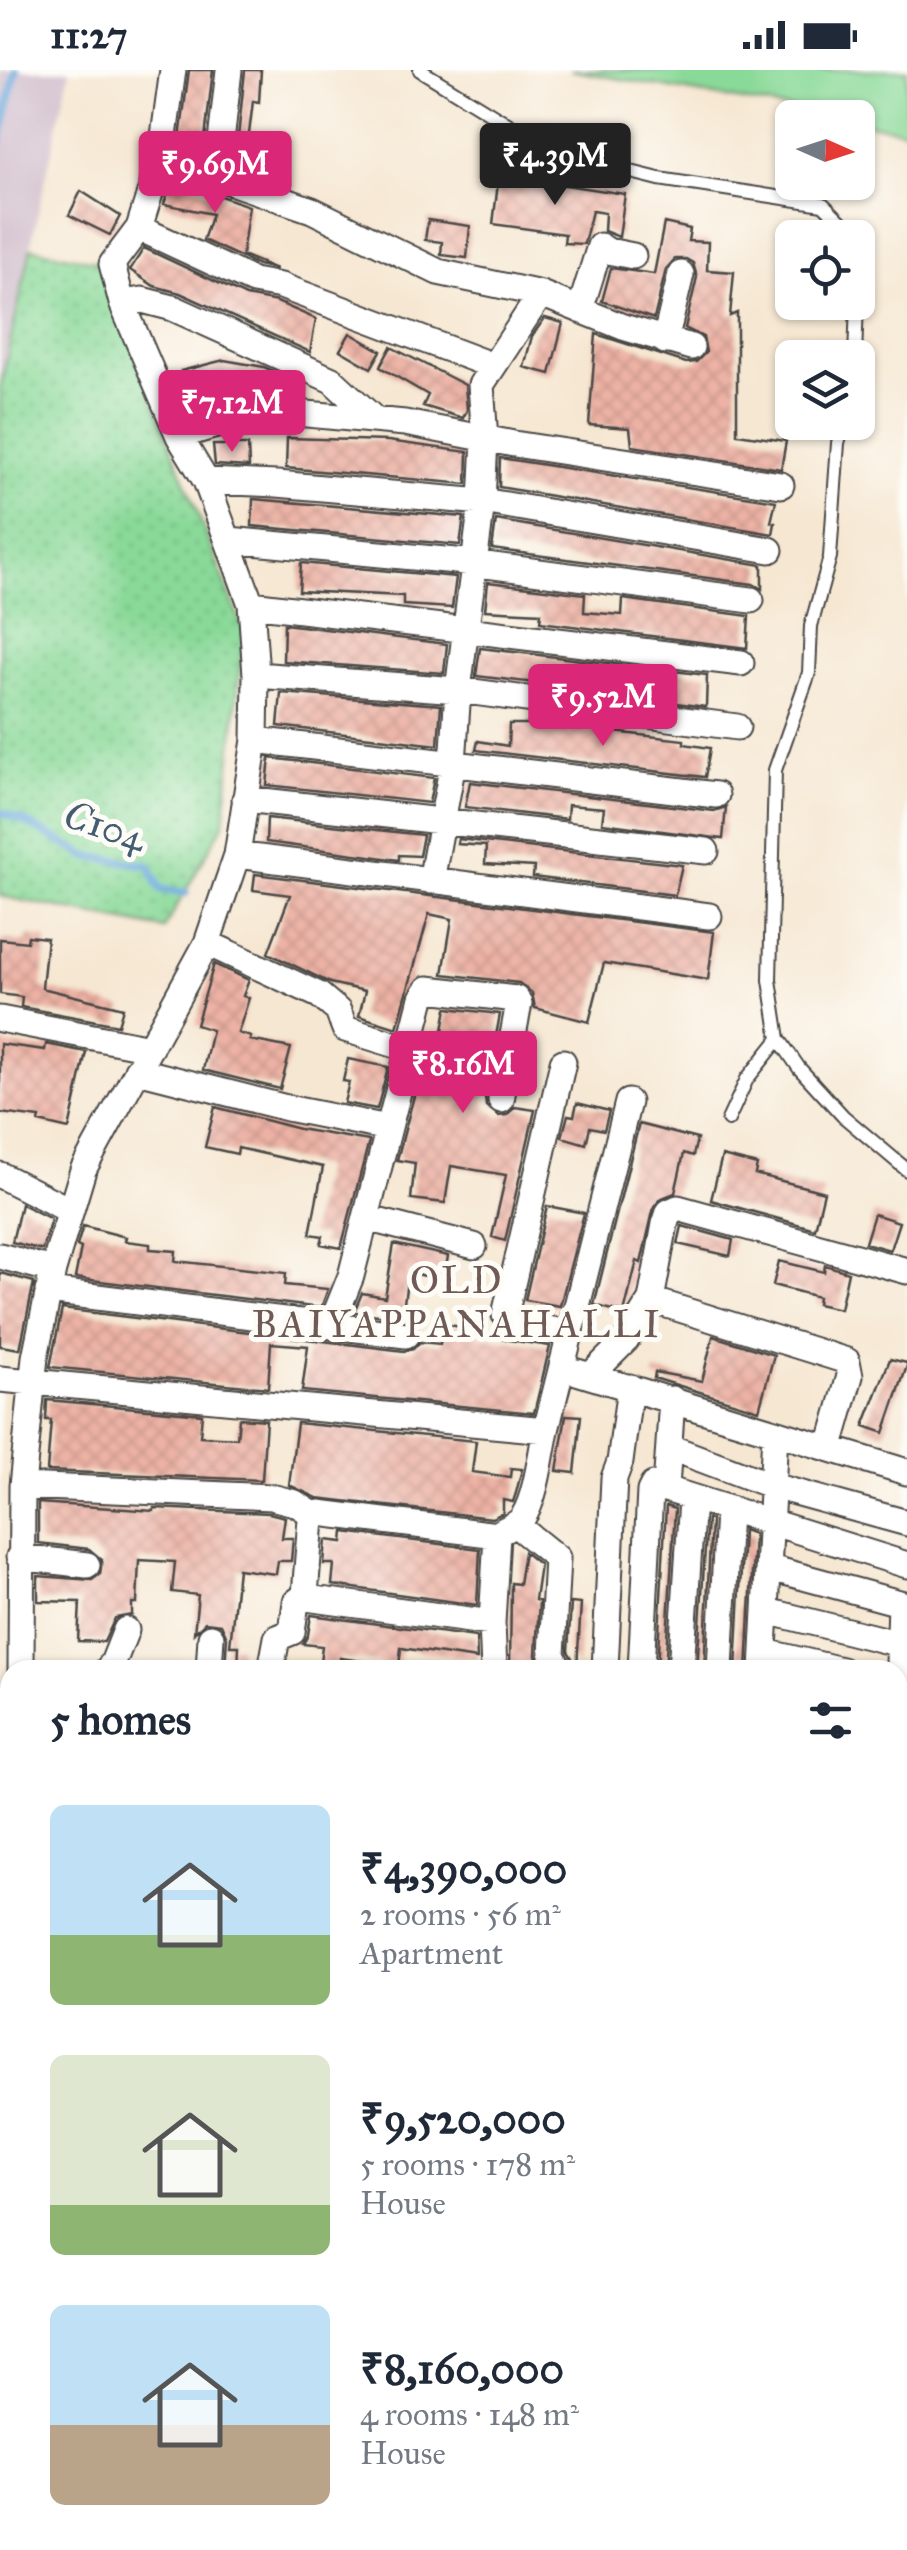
<!DOCTYPE html>
<html lang="en">
<head>
<meta charset="utf-8">
<style>
	:root { --surface:#fff; --page:#f6f6f7; --text:#1f2937; --muted:#747a83; --accent:#db2777 }
	body { margin:0; font-family:"IM FELL Great Primer",serif; background:var(--page); color:var(--text); height:100vh; display:flex; flex-direction:column; font-size:38px; white-space:nowrap }
	* { box-sizing:border-box; margin:0 }
	p { font-size:32px; color:var(--muted) }
	.icon { flex:none; width:55px; height:55px; fill:none; stroke:currentColor; stroke-width:2; stroke-linecap:round; stroke-linejoin:round }
	.map { position:relative; flex:1; overflow:hidden }
	.panel { position:absolute; left:0px; top:1590px; width:908px; height:890px; display:flex; flex-direction:column; background:var(--surface); border-radius:30px 30px 0 0; box-shadow:0 2px 8px #0004 }
	.panel>* { flex:none }
	.needle { width:65px; rotate:93deg }
	.fabs { position:absolute; left:775px; top:30px; display:grid; gap:20px }
	.fabs a { display:grid; place-items:center; width:100px; height:100px; border-radius:15px; background:var(--surface); box-shadow:0 2px 8px #0004; font-size:50px }
	.price { position:absolute; translate:-50% -85px; padding:0 22px; border-radius:10px; background:var(--accent); color:#fff; font-size:32px; line-height:65px; filter:drop-shadow(0 2px 5px #0008) }
	.price::after { content:''; position:absolute; left:50%; top:60px; width:30px; height:22px; margin-left:-15px; background:inherit; clip-path:polygon(0 0,100% 0,50% 100%) }
	.price.on { background:#222; color:#fff }
	ul { padding:0; list-style:none }
	li { display:flex; align-items:center; gap:30px; height:250px; padding:0 50px }
	li span { display:grid; place-items:center; flex:none; width:280px; height:200px; border-radius:15px; color:#555 }
	li>.icon { margin-inline-start:auto }
	span .icon { width:120px; height:120px; fill:#fffc; stroke-width:1 }
	li b { font-size:42px }
	h2 { display:flex; justify-content:space-between; align-items:center; height:120px; padding:0 50px; font-size:42px }
	.status { display:flex; justify-content:space-between; align-items:center; height:70px; padding:0 50px; background:var(--surface); direction:ltr }
	.status svg { height:28px; fill:currentColor }
	.map>svg:first-child { display:block }
	.railway { fill:#d0bdcc }
	.grass { fill:url(#grass-dots); stroke:#5a8262; stroke-width:2.5 }
	.green { fill:#89d998; stroke:#5a8262; stroke-width:2.5 }
	.lines { fill:none; stroke-linecap:round; stroke-linejoin:round }
	.stream { stroke:#6ba8dc; stroke-width:8 }
	.building { fill:url(#building-cross-hatch) }
	.service-casing { stroke:#494744; stroke-width:16 }
	.minor-casing { stroke:#494744; stroke-width:29 }
	.tertiary-casing { stroke:#494744; stroke-width:34 }
	.service { stroke:#fff; stroke-width:12 }
	.minor { stroke:#fff; stroke-width:25 }
	.tertiary { stroke:#fff; stroke-width:30 }
	.labels { text-anchor:middle; stroke-width:10; stroke-linejoin:round; paint-order:stroke }
	.water-label { font-size:38px; font-style:italic; fill:#455d72; stroke:#fdfcf7 }
	.neighbourhood-label { font-size:38px; letter-spacing:2.5px; fill:#6f5a56; stroke:#fdfcf7 }
</style>
</head>
<body>
<div class="status"><b>11:27</b><svg viewBox="0 0 49 12"><path d="M0 12V9h3v3zM5 12V6h3v6zM10 12V3h3v9zM15 12V0h3v12zM26 1h20v11H26zM47 4h2v5h-2z"/></svg></div>
<div class="map">
<svg width="907" height="2480" viewBox="0 0 907 2480">
	<defs>
		<pattern id="grass-dots" width="8" height="8" patternUnits="userSpaceOnUse" patternTransform="scale(2.5)"><rect width="8" height="8" fill="#89d998"/><path d="M2 2h.1M6 6h.1" fill="none" stroke="#76ba83" stroke-width="1.8" stroke-linecap="round"/></pattern>
		<pattern id="building-cross-hatch" width="8" height="8" patternUnits="userSpaceOnUse" patternTransform="scale(2.5)"><rect width="8" height="8" fill="#edb2a5"/><path d="M0 0l8 8M0 8l8-8" fill="none" stroke="#cb998e"/></pattern>
	</defs>
	<rect width="100%" height="100%" fill="#fdfcf7"/>
	<filter id="ink" filterUnits="userSpaceOnUse"><feTurbulence type="fractalNoise" baseFrequency=".01" numOctaves="2"/><feDisplacementMap in="SourceGraphic" scale="20" xChannelSelector="R" yChannelSelector="G"/><feConvolveMatrix kernelMatrix="1 2 1 2 8 2 1 2 1" color-interpolation-filters="sRGB"/></filter>
	<filter id="wash" filterUnits="userSpaceOnUse"><feTurbulence type="fractalNoise" baseFrequency=".0048" numOctaves="4" result="noise"/><feDisplacementMap in="SourceGraphic" scale="40" xChannelSelector="R" yChannelSelector="G"/><feGaussianBlur stdDeviation="2.25" result="paint"/><feColorMatrix in="noise" values="0 0 0 0 0 0 0 0 0 0 0 0 0 0 0 0 0 1.4 0 .05"/><feComposite in="paint" operator="in"/></filter>
	<g filter="url(#wash)">
		<rect width="100%" height="100%" fill="#f6e7d2"/>
		<path class="railway" d="M0,0H70L0,312Z
			M907,2128V2480H373L384,2470H898V2152Z
			M0,2449L10,2450V2470H202L289,2479L0,2480Z"/>
		<path class="grass" d="M31,178L99,192L244,561L224,753L164,859L0,826V318Z"/>
		<path class="green" d="M570,0H907V61L858,52V48L832,47Z"/>
		<g class="lines">
			<path class="stream" d="M0,72L16,0
				M0,742L25,752L86,786L149,795L160,819L186,823"/>
		</g>
		<g id="blocks">
			<path class="building" d="M189,0H213L203,85L199,84L202,70L180,68Z
				M245,0H261L259,32L253,31L248,72L278,80L271,105L235,96Z
				M499,105L625,124L619,167L604,161L605,143L592,141L584,174L564,173L565,164L493,154Z
				M172,109L249,136L242,185L276,199L258,195L203,170L212,144L164,134Z
				M81,121L120,146L110,165L69,145Z
				M428,150L470,156L467,188L441,185L442,172L425,170Z
				M664,153L690,159L688,171L708,172L707,200L734,202L730,246L737,243V364L786,371L781,399L632,376L630,358L589,355L596,264L686,293L696,292L706,282L703,267L685,258L697,207L693,193L686,189H675L666,199L654,249L602,231L611,198L654,204Z
				M144,178L246,226L277,232L316,249L310,282L180,223L154,216L130,200Z
				M545,248L563,253L550,304L524,297L532,266Z
				M350,263L381,281L371,298L340,280Z
				M391,277L465,315L467,340L463,348L423,336L428,325L380,297Z
				M224,290L264,297L305,315L303,327L217,315L186,323L181,301Z
				M287,368L388,371L468,382L467,414L286,398Z
				M213,375H248L249,397L215,395Z
				M500,388L776,431L771,452L775,453L773,464L499,417Z
				M253,429L464,447L460,475L252,456Z
				M496,450L762,495V519L753,514L492,479Z
				M301,493L456,507L452,538L403,535V526L299,521Z
				M488,512L585,524L584,542L622,545L623,529L749,546L747,578L540,552L541,543L485,540Z
				M284,554L447,574L444,603L283,591Z
				M480,578L707,605L706,637L639,628V625L476,606Z
				M281,623L441,635L438,675L278,656Z
				M509,654H544L684,670V674L710,678L705,707L476,680L478,671L508,676Z
				M270,688L434,708L429,733L267,715Z
				M470,712L714,741L726,737L723,769L602,753L604,738L568,735L567,749L465,737Z
				M267,748L423,765L419,786L399,785V790L266,772Z
				M458,769L682,795L675,825L533,807L534,797L485,794L486,776L457,774Z
				M255,804L714,862L708,910L604,893L589,952L535,938L532,923L519,913L443,904L452,849L429,844L397,958L359,946L365,921L330,913L268,883L290,825L253,820Z
				M28,866L47,868L42,918L123,938L118,955L21,937L22,927L0,924V869L27,872Z
				M214,894L249,910L243,926L249,928L238,963L251,967L250,970L291,978L280,1019L203,1000L212,960L196,955Z
				M447,938L500,944L485,1027L486,1036L499,1046L507,1045L515,1037L535,1040L505,1171L492,1167L506,1105L451,1096L445,1133L411,1129L415,1093L397,1090L420,1003L426,1004L433,964L442,966Z
				M0,974L45,980L46,974L86,982L69,1059L39,1052L40,1048L0,1043Z
				M348,989L388,997L377,1039L344,1033L349,1012L343,1011Z
				M577,1033L609,1041L604,1060L590,1057L586,1074L562,1067L568,1045L574,1046Z
				M215,1037L299,1059L369,1071L341,1178L321,1174L323,1166L310,1164L323,1097L238,1078L237,1084L205,1077Z
				M639,1054L697,1069L693,1086L684,1083L675,1123L662,1128L654,1137L641,1193L637,1191L624,1243L594,1235Z
				M722,1086L757,1095L755,1104L824,1122L815,1159L711,1130Z
				M21,1134L51,1149L42,1180L12,1172Z
				M547,1136L584,1143L560,1236L525,1230Z
				M874,1144L899,1152L890,1180L865,1173Z
				M83,1156L126,1167L125,1171L150,1174V1179L176,1181L175,1191L286,1203L285,1215L328,1219L321,1238L75,1208L81,1178L77,1176Z
				M682,1156L733,1170L730,1186L678,1174Z
				M394,1174L448,1186L444,1209L408,1203L402,1248L354,1242L362,1223L385,1227Z
				M779,1191L824,1202L825,1195L848,1202L840,1239L817,1234L818,1227L773,1215Z
				M0,1203L34,1212L20,1279L0,1276Z
				M62,1239L404,1281L413,1279L420,1272L440,1274L444,1254L477,1260L476,1265L550,1276L534,1343L302,1321L308,1276L271,1273L268,1318L50,1297Z
				M713,1266L774,1285L759,1340L654,1308L655,1302L702,1311Z
				M890,1289L907,1293V1296L884,1363L864,1356Z
				M47,1330L202,1344L200,1366L237,1368L239,1348L266,1350L262,1410L47,1401L51,1350H46Z
				M566,1345L581,1346L575,1403L557,1401Z
				M297,1353L476,1371L472,1402L510,1407L511,1398L522,1399L516,1423L513,1432L503,1430V1443L492,1448L317,1428L289,1415Z
				M38,1433L154,1441V1438L269,1443L285,1447L282,1468H293L291,1491H278L276,1504L238,1499L230,1576H239L238,1600H225L227,1567L221,1554L205,1552L194,1563L198,1525L172,1522L175,1492L139,1490L137,1533H132V1545L115,1548L104,1572L78,1571L80,1532L38,1531V1506L92,1510L100,1504L102,1490L89,1479L38,1473Z
				M666,1436L675,1439L665,1600H657Z
				M707,1449L711,1450L704,1600H697Z
				M743,1460L754,1464L747,1600H736Z
				M344,1462L480,1479L477,1535L332,1515L334,1494H324L326,1470L343,1472Z
				M524,1482L540,1495L535,1530L539,1531L536,1585L542,1600H510L511,1513L519,1514Z
				M571,1533L581,1534L577,1597L568,1581Z
				M311,1545L476,1567L477,1589L401,1578L399,1596L340,1588L339,1600H319L322,1576L303,1574L308,1565Z"/>
		</g>
	</g>
	<g filter="url(#ink)">
		<use href="#blocks" fill-opacity="0" stroke="#494744" stroke-width="2.5"/>
		<g class="lines">
			<defs>
				<path id="service" d="M420,0L555,83L659,109L823,134L860,170L858,232
					M855,288L857,232
					M844,352L838,373L830,487L811,556L809,603L775,700L770,910L779,969L799,998L843,1046L907,1100
					M728,1050L747,1009L779,969
					M898,2297L907,2292
					M331,2480L342,2470
					M560,2480L579,2470"/>
				<path id="minor" d="M173,0L161,88L312,140L438,202L541,224L623,257L691,277
					M217,107L229,0
					M139,158L253,211L281,216L493,296
					M122,233L142,230L173,238L332,310L375,350
					M580,240L600,176L608,181L633,186
					M665,271L681,204
					M179,366L237,349L296,343L405,353L514,374L781,415
					M206,411L277,414L494,433L770,480
					M229,470L456,491L751,530
					M251,534L741,593
					M256,605L458,620L737,657
					M255,670L716,725
					M245,729L706,781
					M237,785L709,846
					M431,811L453,693L458,620L482,432L485,369L481,315L541,224
					M207,873L319,925L338,941L345,959L409,979
					M0,949L150,978
					M563,992L505,1245L510,1251L571,1264
					M137,1000L287,1038L388,1058
					M0,1105L69,1140
					M366,1148L474,1176
					M0,1186L53,1200
					M48,1221L406,1265
					M651,1230L847,1291L850,1306L830,1376
					M331,1256L351,1206L422,928L428,919L516,929L519,933L501,1030
					M577,1302L907,1402
					M590,1306L626,1270L651,1230L665,1154L669,1142L678,1138L907,1201
					M0,1309L546,1360L628,1032
					M669,1377L773,1416L907,1453
					M22,1416L271,1427L295,1433L314,1445
					M666,1418L672,1329
					M516,1455L557,1488L552,1585L560,1600
					M497,1465L492,1553L306,1528L305,1525L311,1449L319,1443L497,1465C505,1457 517,1457 523,1447C536,1428 541,1383 546,1360
					M19,1487L87,1495
					M770,1498L907,1535
					M767,1541L900,1574
					M492,1553L494,1600
					M765,1582L842,1600
					M21,1600L22,1416L35,1287L53,1200L83,1100L207,873L237,785L255,670L256,605L251,534L206,411L179,366L122,233L112,194L139,158L161,88
					M107,1600L113,1593L126,1560
					M209,1600L211,1567
					M271,1600L277,1568L292,1562L296,1532L305,1525
					M605,1600L614,1408L620,1392L630,1317
					M641,1600L650,1421L653,1415L907,1495
					M681,1600L692,1429
					M720,1600L728,1440
					M763,1600L775,1362
					M898,1622L901,1534
					M898,1704L907,1707
					M0,1731L10,1733
					M898,1749L907,1751
					M898,1833L907,1835
					M0,1866L10,1884
					M0,2030H10
					M0,2157L10,2163
					M0,2258L10,2259
					M0,2365L10,2366"/>
				<path id="tertiary" d="M898,2054L907,2034
					M0,2420L10,2421"/>
			</defs>
			<use href="#service" class="service-casing"/>
			<use href="#minor" class="minor-casing"/>
			<use href="#tertiary" class="tertiary-casing"/>
			<use href="#service" class="service"/>
			<use href="#minor" class="minor"/>
			<use href="#tertiary" class="tertiary"/>
		</g>
	</g>
	<g class="labels">
		<g class="water-label">
			<text transform="translate(105 756) rotate(19)" y="13">C104</text>
		</g>
		<g class="neighbourhood-label">
			<text x="457" y="1223">OLD<tspan x="457" dy="44">BAIYAPPANAHALLI</tspan></text>
		</g>
	</g>
</svg>
<div class="fabs">
<a><svg class="needle" viewBox="-14 -14 28 28"><path d="M0-13l5 13h-10z" fill="#e53935"/><path d="M0 13l5-13h-10z" fill="#747a83"/></svg></a>
<a><svg class="icon" aria-label="locate" viewBox="0 0 24 24"><circle cx="12" cy="12" r="6"/><path d="M12 2v4M12 18v4M2 12h4M18 12h4"/></svg></a>
<a><svg class="icon" aria-label="layers" viewBox="0 0 24 24"><path d="M12 4l9 5-9 5-9-5zM3 14l9 5 9-5"/></svg></a>
</div>
<b class="price on" style="left:555px;top:138px">₹4.39M</b>
<b class="price" style="left:215px;top:146px">₹9.69M</b>
<b class="price" style="left:232px;top:385px">₹7.12M</b>
<b class="price" style="left:603px;top:679px">₹9.52M</b>
<b class="price" style="left:463px;top:1046px">₹8.16M</b>
<section class="panel">
<h2>5 homes<svg class="icon" aria-label="filters" viewBox="0 0 24 24"><path d="M4 7h16M4 17h16"/><circle cx="9" cy="7" r="2"/><circle cx="15" cy="17" r="2"/></svg></h2>
<ul>
<li><span style="background:linear-gradient(#bfe0f5 65%,#8fb573 0)"><svg class="icon" aria-label="home" viewBox="0 0 24 24"><path d="M3 11l9-7 9 7M6 9v11h12V9"/></svg></span><div><b>₹4,390,000</b><p>2 rooms · 56 m²</p><p>Apartment</p></div></li>
<li><span style="background:linear-gradient(#dfe7d0 75%,#8fb573 0)"><svg class="icon" aria-label="home" viewBox="0 0 24 24"><path d="M3 11l9-7 9 7M6 9v11h12V9"/></svg></span><div><b>₹9,520,000</b><p>5 rooms · 178 m²</p><p>House</p></div></li>
<li><span style="background:linear-gradient(#bfe0f5 60%,#b9a48a 0)"><svg class="icon" aria-label="home" viewBox="0 0 24 24"><path d="M3 11l9-7 9 7M6 9v11h12V9"/></svg></span><div><b>₹8,160,000</b><p>4 rooms · 148 m²</p><p>House</p></div></li>
</ul>
</section>
</div>
</body>
</html>
